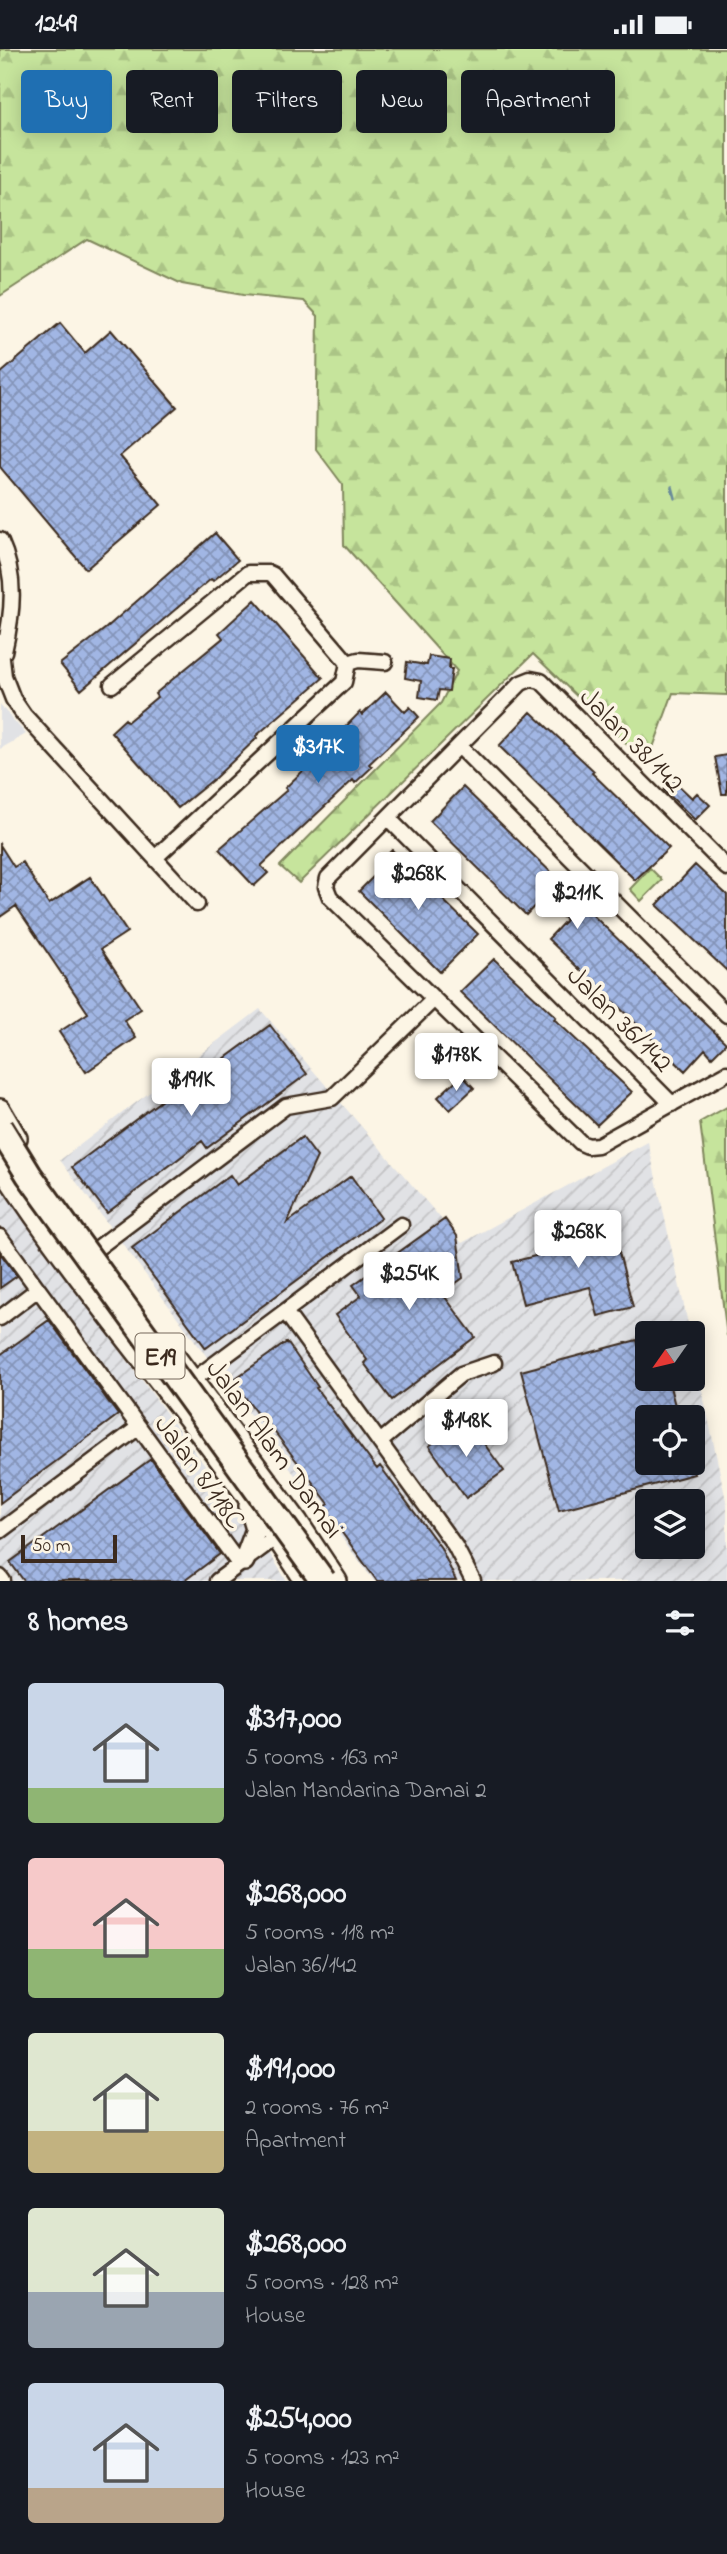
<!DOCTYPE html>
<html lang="en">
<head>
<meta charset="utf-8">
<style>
	:root { --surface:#171b24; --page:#242831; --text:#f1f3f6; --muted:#9ea1a6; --accent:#1f6fb2 }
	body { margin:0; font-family:"Indie Flower",sans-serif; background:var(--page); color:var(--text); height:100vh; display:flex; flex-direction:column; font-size:26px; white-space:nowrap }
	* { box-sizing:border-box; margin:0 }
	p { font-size:23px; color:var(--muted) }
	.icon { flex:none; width:38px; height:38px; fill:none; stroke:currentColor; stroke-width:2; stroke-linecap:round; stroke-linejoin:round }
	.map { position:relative; height:1532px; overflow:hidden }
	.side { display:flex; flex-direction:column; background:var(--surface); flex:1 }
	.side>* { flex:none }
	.banner { position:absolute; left:21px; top:21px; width:686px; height:63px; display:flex; gap:14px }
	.needle { width:46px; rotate:236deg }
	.controls { position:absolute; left:635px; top:1272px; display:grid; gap:14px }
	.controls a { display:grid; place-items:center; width:70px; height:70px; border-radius:7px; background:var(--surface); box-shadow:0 4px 18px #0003; font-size:35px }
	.scale { position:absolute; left:21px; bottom:18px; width:96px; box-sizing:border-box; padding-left:7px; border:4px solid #3b2a1e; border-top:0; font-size:19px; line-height:24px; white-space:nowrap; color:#3b2a1e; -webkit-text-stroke:5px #fcf5e5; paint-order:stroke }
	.price { position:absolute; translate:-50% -60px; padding:0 16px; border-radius:7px; background:#fff; color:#222; font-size:23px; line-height:46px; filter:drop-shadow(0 2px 4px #0008) }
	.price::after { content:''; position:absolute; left:50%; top:42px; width:21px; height:16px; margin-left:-10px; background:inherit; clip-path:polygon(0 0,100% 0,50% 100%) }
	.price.selected { background:var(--accent); color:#fff }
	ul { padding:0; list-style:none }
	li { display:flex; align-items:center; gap:21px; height:175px; padding:0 28px }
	li span { display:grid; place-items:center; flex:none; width:196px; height:140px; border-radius:7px; color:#555 }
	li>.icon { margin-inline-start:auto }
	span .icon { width:84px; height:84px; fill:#fffc; stroke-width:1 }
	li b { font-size:30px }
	h2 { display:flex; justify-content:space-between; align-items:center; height:84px; padding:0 28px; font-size:30px }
	.tag { padding:0 24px; border-radius:7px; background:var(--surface); box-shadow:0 4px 18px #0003; font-size:24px; line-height:63px }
	.tag.selected { background:var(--accent); color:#fff }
	.status { display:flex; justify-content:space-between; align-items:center; height:49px; padding:0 35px; background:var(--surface); direction:ltr }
	.status svg { height:19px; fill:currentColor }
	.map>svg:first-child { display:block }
	.built { fill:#e1e2e5 }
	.industrial { fill:url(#industrial-furrows); fill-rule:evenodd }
	.forest { fill:url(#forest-firs); stroke:#80875d; stroke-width:2 }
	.garden { fill:#c6e49c; stroke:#80875d; stroke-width:2 }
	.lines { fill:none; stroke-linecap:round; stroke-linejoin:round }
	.stream { stroke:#6b8b9a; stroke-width:3.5 }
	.building { fill:url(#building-cross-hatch); stroke:#3b2a1e; stroke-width:2 }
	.street-casing { stroke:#3b2a1e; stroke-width:19 }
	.secondary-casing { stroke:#3b2a1e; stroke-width:24 }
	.street { stroke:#fcf5e5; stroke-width:14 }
	.secondary { stroke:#fcf5e5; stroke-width:19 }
	.highway-bridge-casing { stroke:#3b2a1e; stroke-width:30; stroke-linecap:butt }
	.highway-bridge { stroke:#fcf5e5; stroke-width:24 }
	.labels { text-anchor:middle; stroke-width:7; stroke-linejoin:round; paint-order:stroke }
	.shield { fill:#fcf5e5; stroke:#75675a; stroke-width:2 }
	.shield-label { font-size:26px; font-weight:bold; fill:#3b2a1e }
	.street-label { font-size:28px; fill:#3b2a1e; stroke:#fcf5e5 }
</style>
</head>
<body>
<div class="status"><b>12:49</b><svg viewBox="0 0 49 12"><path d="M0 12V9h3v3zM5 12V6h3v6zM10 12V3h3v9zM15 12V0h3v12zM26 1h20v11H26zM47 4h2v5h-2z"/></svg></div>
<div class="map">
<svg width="727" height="1532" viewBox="0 0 727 1532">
	<defs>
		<pattern id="industrial-furrows" width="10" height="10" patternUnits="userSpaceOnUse" patternTransform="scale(1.75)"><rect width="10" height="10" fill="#e1e2e5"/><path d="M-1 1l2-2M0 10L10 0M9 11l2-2" fill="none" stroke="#c2c2c4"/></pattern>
		<pattern id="forest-firs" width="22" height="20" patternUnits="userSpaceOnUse" patternTransform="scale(1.75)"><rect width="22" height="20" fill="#c6e49c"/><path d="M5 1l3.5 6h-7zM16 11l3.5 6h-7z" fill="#abc486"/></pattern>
		<pattern id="building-cross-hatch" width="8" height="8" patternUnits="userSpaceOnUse" patternTransform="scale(1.75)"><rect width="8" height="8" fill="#a1b6e4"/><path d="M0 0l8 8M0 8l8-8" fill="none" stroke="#8494b8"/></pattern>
	</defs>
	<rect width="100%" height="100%" fill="#fcf5e5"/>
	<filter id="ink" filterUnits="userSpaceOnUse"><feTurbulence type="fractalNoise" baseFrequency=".0143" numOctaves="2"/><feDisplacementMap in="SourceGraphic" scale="14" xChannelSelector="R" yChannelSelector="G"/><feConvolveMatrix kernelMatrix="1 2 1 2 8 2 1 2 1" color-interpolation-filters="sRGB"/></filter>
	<g filter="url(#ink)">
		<path class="built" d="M0,656L26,685L0,700Z"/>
		<path class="industrial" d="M260,960L462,1194L648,1093L690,1284H648V1330H693V1300L727,1456V1532H374L60,1111ZM648,1368H693V1414H648ZM648,1452H693V1498H648Z
			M2,1141L270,1505L287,1532H0V1143Z"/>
		<path class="forest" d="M0,0H727V646L673,644L647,715L533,605L299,834L280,817L441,654L457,622L344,496L343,436L316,400L318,267L304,252L243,246L182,235L87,190L0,247Z
			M727,1058V1287L700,1073Z"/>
		<path class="garden" d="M650,819L662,831L641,852L630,840Z"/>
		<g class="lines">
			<path class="stream" d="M672,438L675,449"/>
		</g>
		<path class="building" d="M60,274L85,304L111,281L177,358L120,407L161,456L86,520L0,418V325Z
			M215,484L238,511L213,532L211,530L81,641L60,615L106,579Z
			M255,551L323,629L256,687L257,689L215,729L178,759L111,683L125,670L127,673L157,648L155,645L168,634L223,589L219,584Z
			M429,607L450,610L449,620H452L449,642L439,641L437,651L419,648L421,632L405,629L407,613L427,616Z
			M386,643L405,663L410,658L419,668L369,715L372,718L355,734L353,731L261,817L268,824L254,837L219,800L287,741L285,739L306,719L303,716L316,704L318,706L360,663L362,666Z
			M531,663L594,722L592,724L669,799L635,831L499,697Z
			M727,706V745H722L715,708Z
			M673,731L692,749L697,744L710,756L695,771L664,741Z
			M463,738L563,835L572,825L587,840L577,851L726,994L712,1008L705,1000L685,1022L548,890L566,871L542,849L526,866L430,772Z
			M0,796L14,818L22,813L49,855L90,828L127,883L101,900L141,960L124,971L136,989L86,1023L59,983L88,964L16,857L0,868Z
			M392,801L478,885L440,923L359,842L379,822L375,819Z
			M695,816L727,846V922L657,856Z
			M494,910L556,968L554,970L632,1043L597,1076L460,943Z
			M270,976L307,1025L207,1099L202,1092L107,1164L72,1118L166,1048L168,1051Z
			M462,1026L474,1039L450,1061L438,1048Z
			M302,1088L317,1108L287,1174L351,1127L381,1169L206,1299L132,1199L230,1126L237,1136Z
			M445,1170L457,1187L463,1229L442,1244L475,1288L392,1351L364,1314L367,1311L335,1266L361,1247L353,1236Z
			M611,1172L633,1258L598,1267L590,1238L523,1255L512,1213L562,1200L558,1186Z
			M0,1204L17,1227L0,1239Z
			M49,1271L118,1366L0,1454V1306Z
			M637,1291L648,1334L668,1330L678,1368H648V1414H690L694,1425L559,1461L521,1322Z
			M287,1293L318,1338L316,1339L377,1420L380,1417L441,1499L456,1532H377L324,1459L329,1455L267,1373L264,1375L233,1331Z
			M466,1370L504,1422L466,1449L429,1397Z
			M151,1410L220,1505L184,1532H24L10,1513Z"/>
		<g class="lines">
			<defs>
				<path id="street" d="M0,491C17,528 13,563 4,603
					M0,593L4,627L13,650L24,666L197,855
					M348,614L358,611L385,613
					M112,636L248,524H269L273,526L348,614L344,633L156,808
					M459,697L727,966
					M388,769L672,1055
					M727,819L541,632L531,630L521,634L328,829L326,838L330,848L581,1094L588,1097L598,1096L727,1024
					M0,1188L239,1515
					M83,1210L286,1057L332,1049L434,950
					M286,1264L455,1497L473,1532
					M0,1269L38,1240
					M193,1331L401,1176
					M380,1393L461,1325L494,1314
					M0,1482L139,1378
					M0,1528L3,1532
					M217,1532L283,1483"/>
				<path id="secondary" d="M0,1060L17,1089
					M0,1116C93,1260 212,1387 305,1532
					M174,1306L298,1473L337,1532
					M244,1512L256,1480L249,1457"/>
			</defs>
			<use href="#street" class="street-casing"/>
			<use href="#secondary" class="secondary-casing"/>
			<use href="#street" class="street"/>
			<use href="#secondary" class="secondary"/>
			<defs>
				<path id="highway-bridge" d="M0,1079L29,1126L323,1532"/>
			</defs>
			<use href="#highway-bridge" class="highway-bridge-casing"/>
			<use href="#highway-bridge" class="highway-bridge"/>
		</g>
	</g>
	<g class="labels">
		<rect class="shield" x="135.5" y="1284.5" width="49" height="45" rx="5"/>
		<g class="shield-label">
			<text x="160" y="1316">E19</text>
		</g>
		<g class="street-label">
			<text transform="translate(633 690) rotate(45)" y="10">Jalan 38/142</text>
			<text transform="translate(621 969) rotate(45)" y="10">Jalan 36/142</text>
			<text transform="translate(276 1399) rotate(54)" y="10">Jalan Alam Damai</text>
			<text transform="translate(201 1422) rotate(54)" y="10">Jalan 8/118C</text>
		</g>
	</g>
</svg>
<div class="controls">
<a><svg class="needle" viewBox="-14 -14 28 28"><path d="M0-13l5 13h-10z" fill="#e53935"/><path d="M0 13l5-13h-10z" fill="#9ea1a6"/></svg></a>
<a><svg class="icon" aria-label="locate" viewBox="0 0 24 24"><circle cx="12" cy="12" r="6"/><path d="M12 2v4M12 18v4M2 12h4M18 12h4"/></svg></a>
<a><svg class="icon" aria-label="layers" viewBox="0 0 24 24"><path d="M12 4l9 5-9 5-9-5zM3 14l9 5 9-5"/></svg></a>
</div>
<div class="scale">50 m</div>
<b class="price selected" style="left:318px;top:736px">$317K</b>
<b class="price" style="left:418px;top:863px">$268K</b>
<b class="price" style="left:577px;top:882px">$211K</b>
<b class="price" style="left:456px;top:1044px">$178K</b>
<b class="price" style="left:191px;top:1069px">$191K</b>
<b class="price" style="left:578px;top:1221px">$268K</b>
<b class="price" style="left:409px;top:1263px">$254K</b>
<b class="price" style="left:466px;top:1410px">$148K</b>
<div class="banner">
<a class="tag selected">Buy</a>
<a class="tag">Rent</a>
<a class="tag">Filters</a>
<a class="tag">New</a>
<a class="tag">Apartment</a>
</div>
</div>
<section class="side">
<h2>8 homes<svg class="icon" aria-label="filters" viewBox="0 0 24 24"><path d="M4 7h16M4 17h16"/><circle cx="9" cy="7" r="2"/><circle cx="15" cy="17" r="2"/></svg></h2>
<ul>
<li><span style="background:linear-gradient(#c9d6e8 75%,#8fb573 0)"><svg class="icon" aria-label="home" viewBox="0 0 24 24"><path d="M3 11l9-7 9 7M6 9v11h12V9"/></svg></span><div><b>$317,000</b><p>5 rooms · 163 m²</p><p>Jalan Mandarina Damai 2</p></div></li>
<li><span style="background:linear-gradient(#f6c9c9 65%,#8fb573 0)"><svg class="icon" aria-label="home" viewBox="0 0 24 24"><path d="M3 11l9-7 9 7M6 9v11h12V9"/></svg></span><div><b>$268,000</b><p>5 rooms · 118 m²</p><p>Jalan 36/142</p></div></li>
<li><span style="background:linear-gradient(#dfe7d0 70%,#c2b280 0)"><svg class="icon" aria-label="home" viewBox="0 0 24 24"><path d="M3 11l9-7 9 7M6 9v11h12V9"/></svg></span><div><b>$191,000</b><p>2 rooms · 76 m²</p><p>Apartment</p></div></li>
<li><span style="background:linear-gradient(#dfe7d0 60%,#9aa5b1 0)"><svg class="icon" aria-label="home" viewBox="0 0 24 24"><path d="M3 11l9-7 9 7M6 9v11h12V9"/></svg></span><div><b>$268,000</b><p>5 rooms · 128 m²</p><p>House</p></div></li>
<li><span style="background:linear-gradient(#c9d6e8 75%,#b9a48a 0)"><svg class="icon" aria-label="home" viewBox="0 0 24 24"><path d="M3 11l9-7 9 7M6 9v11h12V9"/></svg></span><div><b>$254,000</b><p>5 rooms · 123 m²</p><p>House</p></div></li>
</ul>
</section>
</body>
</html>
